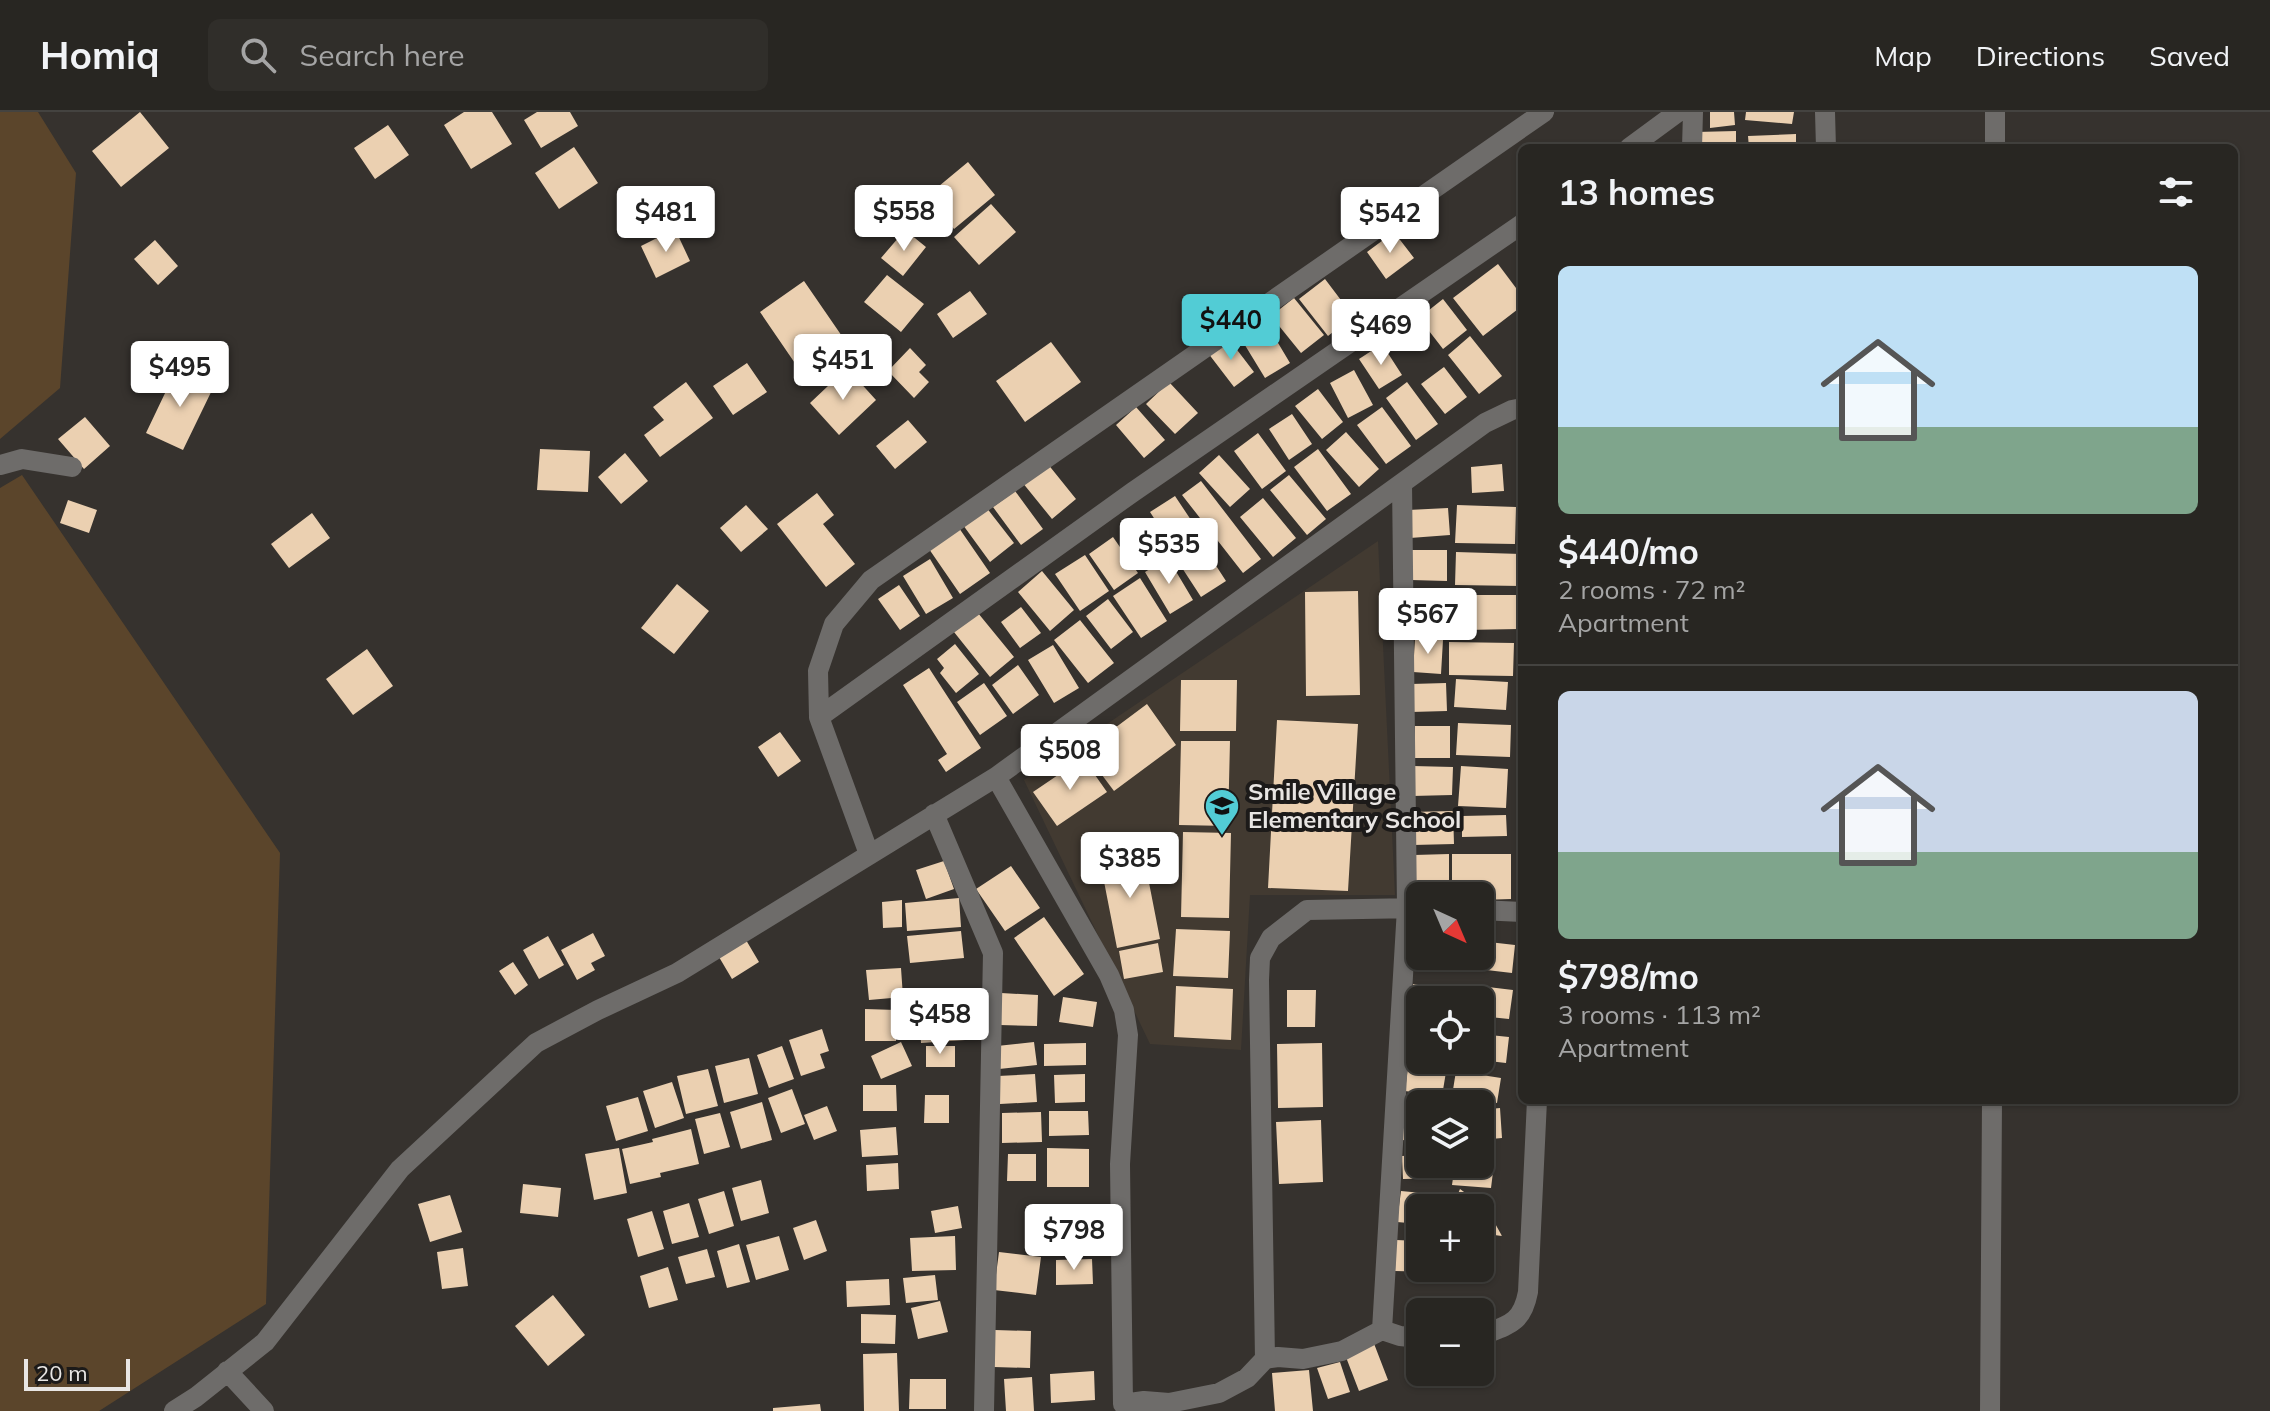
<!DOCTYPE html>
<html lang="en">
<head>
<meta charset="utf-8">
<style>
	:root { --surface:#282622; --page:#302e2a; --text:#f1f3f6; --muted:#a5a5a5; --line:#444340; --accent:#52ccd5 }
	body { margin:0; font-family:Mulish,sans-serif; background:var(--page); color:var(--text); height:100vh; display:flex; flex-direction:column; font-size:30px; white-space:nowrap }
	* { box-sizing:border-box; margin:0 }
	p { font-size:26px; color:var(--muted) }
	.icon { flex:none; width:44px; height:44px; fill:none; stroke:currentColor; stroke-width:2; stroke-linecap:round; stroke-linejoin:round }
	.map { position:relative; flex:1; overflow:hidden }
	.side { position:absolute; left:1518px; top:32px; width:720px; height:960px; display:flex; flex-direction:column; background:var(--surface); border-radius:12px; box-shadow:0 2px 6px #0004,0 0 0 2px var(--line) }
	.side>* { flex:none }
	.needle { width:52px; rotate:136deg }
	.tools { position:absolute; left:1406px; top:770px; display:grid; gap:16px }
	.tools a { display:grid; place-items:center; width:88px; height:88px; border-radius:12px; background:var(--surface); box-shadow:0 2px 6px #0004,0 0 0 2px var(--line); font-size:40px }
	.scale { position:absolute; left:24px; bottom:20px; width:106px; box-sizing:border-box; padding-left:8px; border:4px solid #e8e5e3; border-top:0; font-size:22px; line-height:28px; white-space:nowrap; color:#e8e5e3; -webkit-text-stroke:6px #1c1a19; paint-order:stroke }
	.price { position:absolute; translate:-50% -68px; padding:0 18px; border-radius:8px; background:#fff; color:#222; font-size:26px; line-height:52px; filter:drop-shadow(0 2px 4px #0008) }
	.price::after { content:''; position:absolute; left:50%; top:48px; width:24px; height:18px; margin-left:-12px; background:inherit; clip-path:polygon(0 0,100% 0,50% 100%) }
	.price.on { background:var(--accent); color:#111 }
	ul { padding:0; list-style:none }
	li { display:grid; align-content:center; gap:16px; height:424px; padding:0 40px }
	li+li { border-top:2px solid var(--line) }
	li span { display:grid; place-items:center; height:248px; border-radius:12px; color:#555 }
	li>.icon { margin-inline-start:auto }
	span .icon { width:144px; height:144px; fill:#fffc; stroke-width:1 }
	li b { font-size:34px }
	h2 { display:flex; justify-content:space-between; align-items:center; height:96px; padding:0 40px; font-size:34px }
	header { display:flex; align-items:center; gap:48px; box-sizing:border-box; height:112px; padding:0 40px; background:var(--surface); border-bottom:2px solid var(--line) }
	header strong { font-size:38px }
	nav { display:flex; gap:44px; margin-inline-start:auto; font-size:28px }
	.search { width:560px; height:72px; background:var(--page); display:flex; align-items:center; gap:20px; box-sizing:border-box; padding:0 28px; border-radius:12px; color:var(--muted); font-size:30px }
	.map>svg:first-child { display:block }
	.built { fill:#423a31 }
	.green { fill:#5b452b }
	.building { fill:#ebd0b1 }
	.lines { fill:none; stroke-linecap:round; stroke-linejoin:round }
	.minor { stroke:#6e6c6a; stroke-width:20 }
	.labels { text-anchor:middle; stroke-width:8; stroke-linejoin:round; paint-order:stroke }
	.poi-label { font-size:24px; font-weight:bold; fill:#e8e5e3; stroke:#1c1a19; text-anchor:start }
</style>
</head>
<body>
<header>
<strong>Homiq</strong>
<div class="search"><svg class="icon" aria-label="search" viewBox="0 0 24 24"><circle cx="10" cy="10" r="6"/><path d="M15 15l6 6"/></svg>Search here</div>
<nav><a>Map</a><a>Directions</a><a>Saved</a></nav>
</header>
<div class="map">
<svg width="2270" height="1299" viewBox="0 0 2270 1299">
	<rect width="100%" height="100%" fill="#36322e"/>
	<path class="built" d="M1378,429L1395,783H1250L1241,938L1150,932L1024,668Z"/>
	<path class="green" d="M0,0H38L76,61L60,276L0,327Z
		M22,363L280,741L266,1192L99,1299H0V376Z"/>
	<path class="building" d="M140,0L169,36L121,75L92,39Z
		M464,0H492L512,32L471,57L444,13Z
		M537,0H570L578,14L541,36L524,8Z
		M1710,0H1734L1735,13L1710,16Z
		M1746,0H1794L1792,12L1745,8Z
		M388,13L409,43L375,67L354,36Z
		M1736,19V36H1697L1696,20Z
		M1796,22V36H1749L1748,24Z
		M574,35L598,71L559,97L535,61Z
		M968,50L995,83L954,117L927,84Z
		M991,92L1016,120L979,153L954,125Z
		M675,117L690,149L656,166L641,134Z
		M905,118L926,135L903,164L881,146Z
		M1394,120L1414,146L1386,167L1367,140Z
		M155,128L178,154L158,173L134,147Z
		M1498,152L1522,184V194L1483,224L1453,186Z
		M887,163L924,192L901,220L864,190Z
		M1325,167L1353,204L1328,224L1299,187Z
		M804,169L846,230L801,260L760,200Z
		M970,179L987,202L953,226L937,202Z
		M1294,186L1324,223L1301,241L1271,204Z
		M1443,187L1467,218L1443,237L1419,206Z
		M1265,209L1290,251L1265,266L1240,225Z
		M1470,224L1502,264L1479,282L1448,243Z
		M1228,226L1254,260L1234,275L1208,241Z
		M1051,230L1081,270L1025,310L996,269Z
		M1382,232L1402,263L1379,277L1359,247Z
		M910,236L926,253L919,260L929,270L914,286L888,259Z
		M747,251L767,280L733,303L713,274Z
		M1444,255L1467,285L1445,302L1421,272Z
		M177,256L214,274L183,338L146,321Z
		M847,256L876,288L839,323L810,291Z
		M1354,258L1373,293L1348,306L1330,271Z
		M686,270L713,306L660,345L644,323L664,308L653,295Z
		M1169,270L1198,301L1175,322L1146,292Z
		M1407,270L1438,312L1416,328L1386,286Z
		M1318,277L1343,310L1322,327L1295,294Z
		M1136,295L1165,328L1144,346L1116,313Z
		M1382,295L1411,334L1386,352L1357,313Z
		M1292,302L1312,332L1289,348L1269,317Z
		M85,305L110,334L84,357L58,327Z
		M908,308L927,330L895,357L876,334Z
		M1346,320L1379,357L1359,375L1326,338Z
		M1258,321L1286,359L1262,377L1234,339Z
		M540,337L590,339L588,380L537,378Z
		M1318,337L1351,382L1327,399L1294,355Z
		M625,341L648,369L621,392L598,365Z
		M1219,343L1250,377L1230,395L1199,361Z
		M1047,351L1076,387L1052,407L1022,370Z
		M1502,352L1504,379L1472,381L1471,355Z
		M1289,363L1326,407L1307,423L1270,378Z
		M1201,369L1261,447L1243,461L1182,383Z
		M1015,379L1043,417L1021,433L993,395Z
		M817,381L834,403L823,412L855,452L826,475L777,412Z
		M1175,384L1199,420L1174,437L1150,400Z
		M1263,386L1296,426L1273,445L1240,405Z
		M68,388L97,398L89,421L60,411Z
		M746,393L768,417L741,440L720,416Z
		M1457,393L1516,395L1515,432L1455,431Z
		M986,395L1014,431L990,450L963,413Z
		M1448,396L1450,423L1410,426L1408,398Z
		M312,401L330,426L289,456L271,432Z
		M1146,406L1170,439L1144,458L1120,424Z
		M959,416L990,461L960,482L929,437Z
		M1113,425L1138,461L1114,478L1089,442Z
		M1198,426L1226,469L1201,485L1173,442Z
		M1412,438H1447V469L1411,468Z
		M1456,440L1521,442V474L1455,473Z
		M1085,443L1109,479L1080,499L1055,462Z
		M1168,446L1193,488L1170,502L1145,460Z
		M930,447L953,486L926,502L903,464Z
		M1042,459L1074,498L1050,519L1018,480Z
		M1140,466L1167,509L1141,526L1113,484Z
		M677,472L709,499L674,542L641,516Z
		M899,473L920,504L900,518L878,487Z
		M1358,479L1360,583L1306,584L1305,480Z
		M1411,482L1457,485L1455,512L1409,509Z
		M1464,483H1519V517L1464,518Z
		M1108,487L1133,520L1111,537L1086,504Z
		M1021,495L1041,521L1020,536L1001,510Z
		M978,501L1014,545L990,565L954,520Z
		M1080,508L1114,551L1088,571L1054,528Z
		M1415,527L1443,528L1441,562L1413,560Z
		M1449,530L1514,531L1513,564L1449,563Z
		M955,532L979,562L956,581L940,561L944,556L937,547Z
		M1053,533L1079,576L1054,591L1028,548Z
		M367,537L393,574L353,603L326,567Z
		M1018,553L1039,583L1013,602L992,573Z
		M929,556L981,636L946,660L938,648L947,642L903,573Z
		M1456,567L1508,570L1506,598L1454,595Z
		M1181,568H1237L1236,619H1180Z
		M984,571L1007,604L980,623L957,590Z
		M1446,571L1447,599L1411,600V572Z
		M1147,592L1176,633L1114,679L1084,639Z
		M1277,608L1358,612L1348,779L1268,776Z
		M1458,611L1511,613L1510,645L1456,643Z
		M1415,614H1450V646H1414Z
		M780,620L801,649L778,665L758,635Z
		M1181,629H1230L1228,714L1179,713Z
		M1083,646L1107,680L1057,714L1033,680Z
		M1413,654L1453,655L1452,683L1412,684Z
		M1461,654L1508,657L1506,696L1458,694Z
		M1453,699L1454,732L1413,733L1412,700Z
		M1506,703L1507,724L1462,725V704Z
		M1183,720L1231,721L1229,806L1181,805Z
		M1143,740L1160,827L1117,836L1100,749Z
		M1449,742V781L1414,782V743Z
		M1452,742H1511V787L1480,788V784H1452Z
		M944,749L954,777L926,787L916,758Z
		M1011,754L1040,796L1005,819L976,777Z
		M959,786L961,815L907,819L905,791Z
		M902,788V815L883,816L882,790Z
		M1044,805L1084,862L1054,884L1014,826Z
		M1176,817L1230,819L1228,866L1173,864Z
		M961,819L964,846L910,851L907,824Z
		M593,821L605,844L591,851L595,858L577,868L561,838Z
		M548,824L564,853L539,867L523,838Z
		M746,828L759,850L732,867L719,845Z
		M1480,829L1515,833L1512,861L1461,855L1463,844H1480Z
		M1158,831L1163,860L1124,867L1119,839Z
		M1413,831H1420V844H1446V859H1413Z
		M513,850L528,873L515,883L499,859Z
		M901,856L903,885L869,888L866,858Z
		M1413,872L1452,874L1451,888H1420V902L1411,901Z
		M1463,872L1513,878L1509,907L1480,904V888H1461Z
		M1176,874L1233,877L1231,928L1174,925Z
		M1287,878H1316L1315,915H1287Z
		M1001,881L1038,883L1037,914L1000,913Z
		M1063,885L1097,890L1093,915L1059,910Z
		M865,897L896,898V929H865Z
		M964,907L965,928L921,931L920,909Z
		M1407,916H1420V941L1407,942Z
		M822,917L829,939L820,942L825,956L801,964L789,928Z
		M1480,922L1509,925L1506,951L1480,948Z
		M901,930L912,954L881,967L871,944Z
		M1034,930L1037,953L999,957L997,934Z
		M1086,931V953L1044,954V932Z
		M1322,931L1323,995L1278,996L1277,932Z
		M782,934L794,967L769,976L757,943Z
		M926,934H955V955H926Z
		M749,946L758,982L724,991L715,954Z
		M1408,955L1446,960L1442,984L1405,979Z
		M708,957L718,994L686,1002L677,964Z
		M1456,959L1501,966L1497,991L1452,984Z
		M1035,962L1037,990L1000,992L998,964Z
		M1085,962V990L1055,991L1054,963Z
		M672,970L684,1006L655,1016L643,979Z
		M863,973H896L897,999H863Z
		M792,977L805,1012L781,1021L768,986Z
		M925,983H949V1011H924Z
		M638,985L648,1019L616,1029L606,994Z
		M762,990L772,1028L741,1037L730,1000Z
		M827,994L837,1019L814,1028L804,1003Z
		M1500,996L1502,1026L1480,1028V998Z
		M1049,999H1088L1089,1023L1049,1024Z
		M1041,1000L1042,1030L1002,1031V1001Z
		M720,1001L730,1035L704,1042L695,1007Z
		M1404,1001L1420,1002V1029L1402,1028Z
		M1321,1008L1323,1070L1279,1072L1276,1010Z
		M896,1015L898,1043L862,1045L860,1018Z
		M691,1017L699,1052L660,1061L661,1065L630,1072L622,1037L653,1030L652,1027Z
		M619,1036L627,1081L594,1088L585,1042Z
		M1047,1036L1089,1037V1075H1047Z
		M1008,1042H1036V1069H1007Z
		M1420,1043V1052H1445L1446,1066L1403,1067L1402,1044Z
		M1480,1050L1494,1052L1491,1076L1452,1073L1455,1052H1480Z
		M898,1051L899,1077L867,1079L866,1053Z
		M761,1068L769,1101L741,1109L732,1076Z
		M523,1072L561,1076L558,1105L520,1101Z
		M1460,1077L1487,1097L1502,1124L1480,1121V1096H1452Z
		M724,1079L734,1114L709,1122L698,1087Z
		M1401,1079L1443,1083L1442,1096H1420V1112L1397,1110Z
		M450,1083L462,1120L430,1130L418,1092Z
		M689,1091L699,1125L672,1132L663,1099Z
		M958,1094L962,1116L935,1121L931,1099Z
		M652,1099L664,1137L638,1145L627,1107Z
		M816,1108L827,1139L804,1148L793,1116Z
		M779,1124L789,1158L756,1168L746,1133Z
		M955,1124L956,1158L912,1159L910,1126Z
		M1396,1128L1420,1129V1156H1436V1160L1395,1159Z
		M739,1132L750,1170L727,1176L717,1139Z
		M1480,1133L1495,1134L1492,1165L1444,1163V1156H1480Z
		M463,1136L468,1174L442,1177L437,1140Z
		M707,1137L715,1165L686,1172L678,1145Z
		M999,1140L1041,1145L1036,1183L994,1178Z
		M1092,1147L1093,1172L1056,1173V1148Z
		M668,1155L678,1188L649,1196L640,1164Z
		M935,1163L938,1188L906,1191L903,1166Z
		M889,1167L890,1193L847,1195L846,1169Z
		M553,1183L585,1223L548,1254L515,1214Z
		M940,1189L948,1220L918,1227L911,1196Z
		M861,1202L896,1203L895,1232L861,1231Z
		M995,1218L1031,1219L1030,1256L994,1255Z
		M1373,1229L1388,1268L1359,1279L1344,1240Z
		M897,1241L899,1299H864L863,1242Z
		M1340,1250L1350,1280L1328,1287L1317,1256Z
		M1309,1258L1313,1299H1275L1272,1261Z
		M1094,1259L1095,1288L1051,1291L1050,1262Z
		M1032,1265L1034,1299H1006L1004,1267Z
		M910,1267H946V1297H909Z
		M820,1292L821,1299H773V1296Z"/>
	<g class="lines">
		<path class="minor" d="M1825,0L1826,36
			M1995,0V36
			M1629,36L1678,0
			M1692,36L1693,0
			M0,353L22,347L72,355
			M819,605L1133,380L1522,112
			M996,665L1109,863L1124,898L1128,923L1120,1052L1123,1292L1144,1289L1169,1291L1219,1281L1247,1266L1265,1247L1278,1245L1303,1247L1342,1239L1382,1218L1400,1224L1420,1226
			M934,702L993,841L984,1299
			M869,742L819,605L818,559L834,512L871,468L1544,0
			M1480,798L1522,800
			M1382,1218L1407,796L1402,371
			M1480,1224C1508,1213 1522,1212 1528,1180L1537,988
			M1265,1247L1259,868L1260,846L1271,826L1307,798L1417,796
			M227,1259L264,1299
			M174,1299L196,1285L265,1230L400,1057L536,931L598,898L677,861L996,665L1485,311L1512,298L1522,296
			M1990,1299L1992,988"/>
	</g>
	<defs>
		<symbol id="school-pin" viewBox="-11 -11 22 30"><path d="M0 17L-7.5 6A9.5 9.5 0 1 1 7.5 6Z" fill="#52ccd5" stroke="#1c1a19"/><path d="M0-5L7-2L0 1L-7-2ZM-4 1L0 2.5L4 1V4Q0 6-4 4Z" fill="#111"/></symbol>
	</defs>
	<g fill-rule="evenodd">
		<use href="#school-pin" x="1202" y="674" width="40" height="54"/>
	</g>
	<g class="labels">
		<g class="poi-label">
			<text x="1248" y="688">Smile Village<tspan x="1248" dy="28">Elementary School</tspan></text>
		</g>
	</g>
</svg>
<div class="tools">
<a><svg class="needle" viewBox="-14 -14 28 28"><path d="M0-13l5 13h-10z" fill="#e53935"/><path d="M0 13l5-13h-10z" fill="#a5a5a5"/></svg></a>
<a><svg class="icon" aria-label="locate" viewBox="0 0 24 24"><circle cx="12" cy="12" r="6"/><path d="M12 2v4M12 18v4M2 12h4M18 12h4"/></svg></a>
<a><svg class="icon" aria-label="layers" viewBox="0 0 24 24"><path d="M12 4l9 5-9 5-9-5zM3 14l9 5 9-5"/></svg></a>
<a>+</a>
<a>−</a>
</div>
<div class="scale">20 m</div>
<b class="price" style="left:904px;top:141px">$558</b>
<b class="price" style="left:666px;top:142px">$481</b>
<b class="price" style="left:1390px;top:143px">$542</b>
<b class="price on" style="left:1231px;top:250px">$440</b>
<b class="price" style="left:1381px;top:255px">$469</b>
<b class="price" style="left:843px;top:290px">$451</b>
<b class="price" style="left:180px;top:297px">$495</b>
<b class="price" style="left:1169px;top:474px">$535</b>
<b class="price" style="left:1428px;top:544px">$567</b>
<b class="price" style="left:1070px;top:680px">$508</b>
<b class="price" style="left:1130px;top:788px">$385</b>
<b class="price" style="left:940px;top:944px">$458</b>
<b class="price" style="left:1074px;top:1160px">$798</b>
<section class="side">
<h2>13 homes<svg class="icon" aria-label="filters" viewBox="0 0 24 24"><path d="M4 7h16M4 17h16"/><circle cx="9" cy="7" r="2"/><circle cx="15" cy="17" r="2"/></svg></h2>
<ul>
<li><span style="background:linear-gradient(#bfe0f5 65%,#7fa58c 0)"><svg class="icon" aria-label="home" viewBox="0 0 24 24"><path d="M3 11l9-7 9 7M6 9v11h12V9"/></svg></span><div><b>$440/mo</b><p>2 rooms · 72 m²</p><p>Apartment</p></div></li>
<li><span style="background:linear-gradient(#c9d6e8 65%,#7fa58c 0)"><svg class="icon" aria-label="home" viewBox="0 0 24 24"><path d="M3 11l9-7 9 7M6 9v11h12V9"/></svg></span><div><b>$798/mo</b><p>3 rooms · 113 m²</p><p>Apartment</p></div></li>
</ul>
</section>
</div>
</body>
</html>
